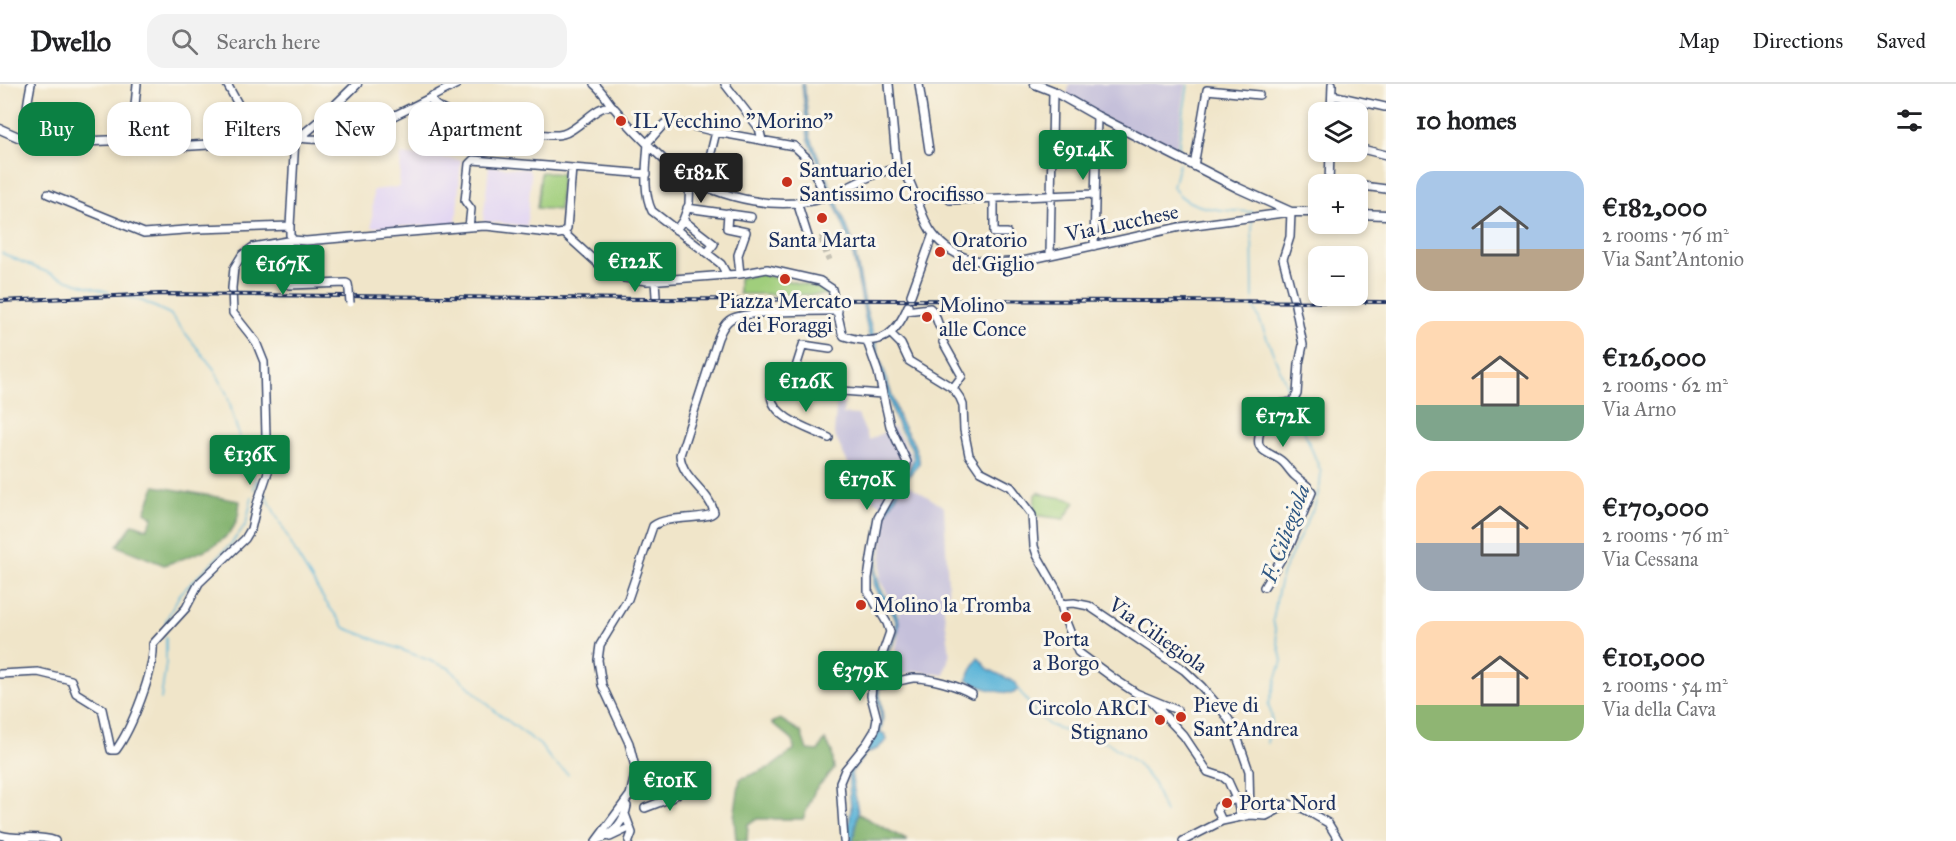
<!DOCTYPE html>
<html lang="en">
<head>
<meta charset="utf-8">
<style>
	:root { --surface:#fff; --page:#f2f2f2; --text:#202124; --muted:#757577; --line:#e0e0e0; --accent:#0b8043 }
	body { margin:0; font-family:"IM FELL Great Primer",serif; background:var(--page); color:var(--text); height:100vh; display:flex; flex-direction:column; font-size:22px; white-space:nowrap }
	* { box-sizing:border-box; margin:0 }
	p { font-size:20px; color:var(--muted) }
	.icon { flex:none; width:33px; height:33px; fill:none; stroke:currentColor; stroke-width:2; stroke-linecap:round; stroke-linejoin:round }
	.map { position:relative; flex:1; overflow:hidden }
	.sheet { display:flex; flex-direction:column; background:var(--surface); width:570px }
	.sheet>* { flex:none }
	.hud { position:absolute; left:18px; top:18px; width:570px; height:54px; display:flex; gap:12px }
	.buttons { position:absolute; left:1308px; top:18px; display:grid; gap:12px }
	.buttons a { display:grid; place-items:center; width:60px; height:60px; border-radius:12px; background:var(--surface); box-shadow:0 3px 9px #0003; font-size:30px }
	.price { position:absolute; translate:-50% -51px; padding:0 14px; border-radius:6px; background:var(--accent); color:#fff; font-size:20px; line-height:39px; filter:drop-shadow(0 2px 3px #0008) }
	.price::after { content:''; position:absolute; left:50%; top:36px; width:18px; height:14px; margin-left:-9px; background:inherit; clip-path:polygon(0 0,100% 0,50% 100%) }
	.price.selected { background:#222; color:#fff }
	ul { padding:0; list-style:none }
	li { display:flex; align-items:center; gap:18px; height:150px; padding:0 30px }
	li span { display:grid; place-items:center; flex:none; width:168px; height:120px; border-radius:18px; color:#555 }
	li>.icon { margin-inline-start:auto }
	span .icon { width:72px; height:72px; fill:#fffc; stroke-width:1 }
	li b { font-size:26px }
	h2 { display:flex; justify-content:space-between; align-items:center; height:72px; padding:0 30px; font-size:26px }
	.chip { padding:0 21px; border-radius:18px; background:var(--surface); box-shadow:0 3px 9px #0003; font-size:21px; line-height:54px }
	.chip.selected { background:var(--accent); color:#fff }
	header { display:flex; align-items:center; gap:36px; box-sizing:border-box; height:84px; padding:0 30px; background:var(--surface); border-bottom:2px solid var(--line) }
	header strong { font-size:28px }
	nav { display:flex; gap:33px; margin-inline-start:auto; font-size:21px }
	.search { width:420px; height:54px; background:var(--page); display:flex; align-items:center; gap:15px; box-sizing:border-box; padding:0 21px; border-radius:18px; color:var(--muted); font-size:22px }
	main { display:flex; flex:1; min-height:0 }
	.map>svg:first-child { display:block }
	.built { fill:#e1d4f3 }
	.industrial { fill:#c5c0da }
	.green { fill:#a0ce7c; stroke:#5e7e6d; stroke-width:1.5 }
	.forest { fill:#80b16c; stroke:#4e7065; stroke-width:1.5 }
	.water { fill:#5ab4d8; stroke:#3a729b; stroke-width:1.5 }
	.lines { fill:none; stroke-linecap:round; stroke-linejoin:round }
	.stream { stroke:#5ab4d8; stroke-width:1.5 }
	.minor-tunnel { stroke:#c5c1b4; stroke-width:7; stroke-dasharray:7 3.5; stroke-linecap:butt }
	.minor-casing { stroke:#3b4a6e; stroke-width:10 }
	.major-casing { stroke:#3b4a6e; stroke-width:11 }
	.minor { stroke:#fff; stroke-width:7 }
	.major { stroke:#fff; stroke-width:8 }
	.rail-casing { stroke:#1b2f5e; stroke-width:4 }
	.rail { stroke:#fbf7ec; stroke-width:1.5; stroke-dasharray:4.5; stroke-linecap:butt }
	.minor-bridge-casing { stroke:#3b4a6e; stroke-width:10; stroke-linecap:butt }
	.minor-bridge { stroke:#fff; stroke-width:7 }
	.poi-dot { fill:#c8321e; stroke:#fbf7ec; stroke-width:2 }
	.labels { text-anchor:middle; stroke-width:6; stroke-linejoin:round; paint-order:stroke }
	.poi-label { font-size:21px; fill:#1b2f5e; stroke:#fbf7ec; text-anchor:start }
	.street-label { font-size:21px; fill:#1b2f5e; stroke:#fbf7ec }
	.water-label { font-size:22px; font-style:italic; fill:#2e5783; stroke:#fbf7ec }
</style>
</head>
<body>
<header>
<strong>Dwello</strong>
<div class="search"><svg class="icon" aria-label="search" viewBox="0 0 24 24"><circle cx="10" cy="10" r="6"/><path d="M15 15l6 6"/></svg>Search here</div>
<nav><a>Map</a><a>Directions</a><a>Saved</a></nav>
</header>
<main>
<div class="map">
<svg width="1386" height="757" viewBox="0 0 1386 757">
	<rect width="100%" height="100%" fill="#fbf7ec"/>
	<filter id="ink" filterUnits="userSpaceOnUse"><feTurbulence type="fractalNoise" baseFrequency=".0167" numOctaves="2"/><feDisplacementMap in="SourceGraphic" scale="12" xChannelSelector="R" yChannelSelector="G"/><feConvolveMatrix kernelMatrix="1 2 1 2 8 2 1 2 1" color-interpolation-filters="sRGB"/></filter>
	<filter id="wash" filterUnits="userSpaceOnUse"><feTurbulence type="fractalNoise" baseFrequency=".008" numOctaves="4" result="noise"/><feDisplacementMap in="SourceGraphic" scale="24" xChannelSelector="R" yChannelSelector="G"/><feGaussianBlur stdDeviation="1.35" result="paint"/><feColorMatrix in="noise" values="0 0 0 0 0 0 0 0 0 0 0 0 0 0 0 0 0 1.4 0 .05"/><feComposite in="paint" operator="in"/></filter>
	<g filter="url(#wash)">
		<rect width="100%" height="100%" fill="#f0e5c9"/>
		<path class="built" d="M401,70L461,76L456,141L372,143L373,106L399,103Z
			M489,82L528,85L531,91L527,142L483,137Z"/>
		<path class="industrial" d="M1069,0H1186L1175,70L1067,15Z
			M837,313H844L843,330L858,331L869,356L894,343L909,368L912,376L901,396L944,423L949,519L943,520L950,569L944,591L917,587L897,592L893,580L899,549V529L880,497L884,435L889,425L862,409L834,350Z"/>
		<path class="green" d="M541,88L562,90L559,126L537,124Z
			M760,190L827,206L831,211L739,210V194Z
			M1039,408C1050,415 1064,411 1075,418L1064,435L1034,431L1035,411Z"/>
		<path class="forest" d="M155,402L240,417C239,423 239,430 237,436C227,464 188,472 164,481L117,462L133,440L147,445L153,433L145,428Z
			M780,635L801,648L807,666L818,667L825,656L832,667L834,685L815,706L803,735H757L748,740L747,757L736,756L734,733L740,695L771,683L794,666L793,657L772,639Z
			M855,728L908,757H850Z"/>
		<path class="water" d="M802,0H804L810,52L853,158L866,225L878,268L900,337L913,358L919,375V380L906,395L883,435L876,488L880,504L889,519L894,517L897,521L894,526C909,547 885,567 880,588C875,610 888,629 880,649L885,650L887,656L877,665L866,669L851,689L858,728L853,757H847L851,724L848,688C854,671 873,660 879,643C884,632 875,611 876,598C877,579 891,565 896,547C900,529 880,518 875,503C872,493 874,481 876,471C877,458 877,443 882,431C891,411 905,395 914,375L911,363L898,342L893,328L868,248L851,160L808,54Z
			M978,573L988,585L1016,599L1018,605L1014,609C999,609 979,604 967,595Z"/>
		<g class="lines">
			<path class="stream" d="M1179,71V57L1188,0
				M1179,79L1173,103C1188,128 1227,126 1252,128V129
				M1252,137L1253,214
				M2,169C37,185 71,199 109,208
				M127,213L138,215L170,230L214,285L227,310L246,377L259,401
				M1253,220L1292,315
				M254,405L256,397
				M265,410L298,473L325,517L345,544L449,584L496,628L540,661L552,677L568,690
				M166,541V536L180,510L231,460L246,440L252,413
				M1018,605L1036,629L1049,641L1081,652L1107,658L1137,679L1154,700L1165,729
				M161,615L166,579V553
				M1267,659C1269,645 1276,634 1268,622L1282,577L1273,536L1278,507L1283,488L1315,421L1320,401L1321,388L1293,320"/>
		</g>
	</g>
	<g filter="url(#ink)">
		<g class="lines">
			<path class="minor-tunnel" d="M810,159L822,155L829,176"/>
			<defs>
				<path id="minor" d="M31,0C29,11 21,46 32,51C42,55 56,53 66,55
					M227,0L238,20
					M594,0C603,7 607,17 615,25C629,42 646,59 662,74C700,110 765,127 816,116C843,110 870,87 897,85
					M725,0L759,44L762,56
					M889,0L897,85
					M919,0L929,66
					M1332,11L1385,23
					M432,12V17C442,35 542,56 563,50C581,45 597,18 613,23
					M1331,28L1332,0
					M126,43L133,32
					M133,43L137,0
					M648,58L664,40L672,37L716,48L794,62L807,74L826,113
					M648,58C647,79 642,107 652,127L721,180L727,191
					M1366,66L1386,71
					M1194,82L1207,6L1259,11
					M897,85C908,90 911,100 915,111C921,124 924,139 933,150C955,179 989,181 1023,177L1180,143L1291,128L1290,153L1283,175L1294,217
					M1329,100L1330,68
					M703,101L716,48
					M1363,102L1386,105
					M48,110L144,149L198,145L290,142
					M994,115V149H1007
					M950,116L1095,110
					M687,124L751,133
					M728,129L727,144L746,148L738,171L740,190
					M683,136L689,120L690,93
					M469,143L471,125L465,117L469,80L473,76L647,90
					M676,146L683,136L714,160L707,169
					M564,149L606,187L624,194L647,197L740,190L767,185L820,197L832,205L842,249L844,252C878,263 895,254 908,222
					M564,149L567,144L572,84
					M293,156L290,151V142L295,54C302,54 310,56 318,55C363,52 417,20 457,0
					M288,158L289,201L346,199L348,200L349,206
					M791,159H810L797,118
					M1094,162L1097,32
					M1050,171L1053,7
					M655,197L656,212
					M911,211L933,150
					M906,227L930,224L934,228L939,242
					M891,250L901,260L909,277L953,304L960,314L963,321L964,346L969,371L980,387L1011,403L1032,431L1034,462L1037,471L1057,506L1064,532
					M943,258L962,292L953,304
					M790,302L803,261L830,265
					M829,354C811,345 774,335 771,312L777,302L882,310
					M1264,503L1291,459L1312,408C1308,400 1301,398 1295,392C1289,387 1286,379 1279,375C1259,364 1254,365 1262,340C1264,335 1266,327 1271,323C1277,319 1286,320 1293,317L1297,310L1299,280L1303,261L1295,221
					M1061,520L1074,519L1089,522L1184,586L1202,603L1225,630L1234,644L1249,687L1250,731
					M1065,535L1078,568L1116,596L1136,609L1177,626
					M0,590L38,588L71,596L76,609L102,625L111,666H116C132,644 155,586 153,560L186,524L199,499L245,455L251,445L257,420L269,385L266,352L264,278L256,258L233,229L232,204L234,184L242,171L253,163L293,156L306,157L469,143L486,142L558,150L564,149
					M872,600C889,603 897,596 913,594C928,593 959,602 972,610
					M1150,616L1184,652L1208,688L1223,693L1228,697L1238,719L1240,733
					M645,724L671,714L680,708
					M625,730L632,749L629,757
					M1222,737L1217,726L1218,723L1237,714
					M0,751C18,757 37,750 55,757
					M610,753L629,744
					M599,755C613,752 625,735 627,722L625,720
					M596,757L630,711L636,687L629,659L602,601L598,576L600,561L628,515L653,442C669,430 707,437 714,428C709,407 682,395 680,371L718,254C721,247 724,239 731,235C747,226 818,227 838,227
					M844,757L840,698L845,686L867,659L875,646L877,635L871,612L872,600L890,548L887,539L868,507V494L872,468L878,434L906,384L907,378L890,342L878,288L867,257
					M1183,757L1222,737L1250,731L1266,732L1289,720L1304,725L1328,739L1339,757"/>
				<path id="major" d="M1035,0L1053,7L1097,32L1238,104L1291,128H1318
					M120 51a9 9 0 1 1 18 0a9 9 0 1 1-18 0Z
					M0,45L25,56L40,59L122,56
					M135,57L184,62L285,56L305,49L317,39L357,0
					M1358,130L1386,131"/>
			</defs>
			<use href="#minor" class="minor-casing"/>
			<use href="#major" class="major-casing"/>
			<use href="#minor" class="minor"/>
			<use href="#major" class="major"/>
			<defs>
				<path id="rail" d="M0,217L161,210L645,215L1386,218"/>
			</defs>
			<use href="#rail" class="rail-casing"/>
			<use href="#rail" class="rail"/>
			<defs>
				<path id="minor-bridge" d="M349,206L350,219"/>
			</defs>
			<use href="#minor-bridge" class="minor-bridge-casing"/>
			<use href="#minor-bridge" class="minor-bridge"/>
		</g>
	</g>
	<g class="poi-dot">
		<circle cx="621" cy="37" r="6"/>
		<circle cx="787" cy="98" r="6"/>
		<circle cx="822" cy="134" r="6"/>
		<circle cx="940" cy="168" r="6"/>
		<circle cx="785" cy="195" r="6"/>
		<circle cx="927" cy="233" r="6"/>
		<circle cx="861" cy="521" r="6"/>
		<circle cx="1066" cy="533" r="6"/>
		<circle cx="1181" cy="633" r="6"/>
		<circle cx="1160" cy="636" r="6"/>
		<circle cx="1227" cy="719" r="6"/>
	</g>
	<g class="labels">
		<g class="poi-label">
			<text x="633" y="44">IL Vecchino "Morino"</text>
			<text x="799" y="93">Santuario del<tspan x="799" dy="24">Santissimo Crocifisso</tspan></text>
			<text x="822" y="163" text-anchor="middle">Santa Marta</text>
			<text x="952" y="163">Oratorio<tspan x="952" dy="24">del Giglio</tspan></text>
			<text x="785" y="224" text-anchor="middle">Piazza Mercato<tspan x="785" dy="24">dei Foraggi</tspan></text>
			<text x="939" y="228">Molino<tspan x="939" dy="24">alle Conce</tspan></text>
			<text x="873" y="528">Molino la Tromba</text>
			<text x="1066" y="562" text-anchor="middle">Porta<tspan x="1066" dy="24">a Borgo</tspan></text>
			<text x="1193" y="628">Pieve di<tspan x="1193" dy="24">Sant'Andrea</tspan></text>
			<text x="1148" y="631" text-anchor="end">Circolo ARCI<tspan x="1148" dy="24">Stignano</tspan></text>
			<text x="1239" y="726">Porta Nord</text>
		</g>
		<g class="street-label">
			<text transform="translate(1122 139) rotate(-12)" y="7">Via Lucchese</text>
			<text transform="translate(1158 551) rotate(35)" y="7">Via Ciliegiola</text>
		</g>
		<g class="water-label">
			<text transform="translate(1285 449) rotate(-70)" y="8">F. Ciliegiola</text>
		</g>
	</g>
</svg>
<div class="buttons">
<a><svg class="icon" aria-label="layers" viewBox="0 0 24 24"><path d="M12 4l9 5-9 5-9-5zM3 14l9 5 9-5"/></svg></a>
<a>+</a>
<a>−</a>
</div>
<b class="price" style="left:1083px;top:97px">€91.4K</b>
<b class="price selected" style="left:701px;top:120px">€182K</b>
<b class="price" style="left:635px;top:209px">€122K</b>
<b class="price" style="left:283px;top:212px">€167K</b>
<b class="price" style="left:806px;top:329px">€126K</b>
<b class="price" style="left:1283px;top:364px">€172K</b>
<b class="price" style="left:250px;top:402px">€136K</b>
<b class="price" style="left:867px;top:427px">€170K</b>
<b class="price" style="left:860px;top:618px">€379K</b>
<b class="price" style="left:670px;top:728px">€101K</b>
<div class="hud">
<a class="chip selected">Buy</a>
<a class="chip">Rent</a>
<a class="chip">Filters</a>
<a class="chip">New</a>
<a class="chip">Apartment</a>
</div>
</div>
<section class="sheet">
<h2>10 homes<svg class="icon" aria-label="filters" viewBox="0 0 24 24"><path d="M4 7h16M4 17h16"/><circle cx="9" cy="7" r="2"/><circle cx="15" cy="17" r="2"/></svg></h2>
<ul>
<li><span style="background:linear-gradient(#a9c7e8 65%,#b9a48a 0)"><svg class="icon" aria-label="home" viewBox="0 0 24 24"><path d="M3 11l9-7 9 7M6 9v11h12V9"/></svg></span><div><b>€182,000</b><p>2 rooms · 76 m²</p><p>Via Sant'Antonio</p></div></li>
<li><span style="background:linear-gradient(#ffd9b3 70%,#7fa58c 0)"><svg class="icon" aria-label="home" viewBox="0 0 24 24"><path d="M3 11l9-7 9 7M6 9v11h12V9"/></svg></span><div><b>€126,000</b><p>2 rooms · 62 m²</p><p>Via Arno</p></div></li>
<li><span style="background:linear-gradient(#ffd9b3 60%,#9aa5b1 0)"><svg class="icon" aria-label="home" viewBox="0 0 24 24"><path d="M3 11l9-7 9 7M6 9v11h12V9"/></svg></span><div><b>€170,000</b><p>2 rooms · 76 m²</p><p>Via Cessana</p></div></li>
<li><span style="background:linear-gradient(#ffd9b3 70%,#8fb573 0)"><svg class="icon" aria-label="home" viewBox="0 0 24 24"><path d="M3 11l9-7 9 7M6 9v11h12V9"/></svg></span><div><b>€101,000</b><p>2 rooms · 54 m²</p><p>Via della Cava</p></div></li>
</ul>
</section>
</main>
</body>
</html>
